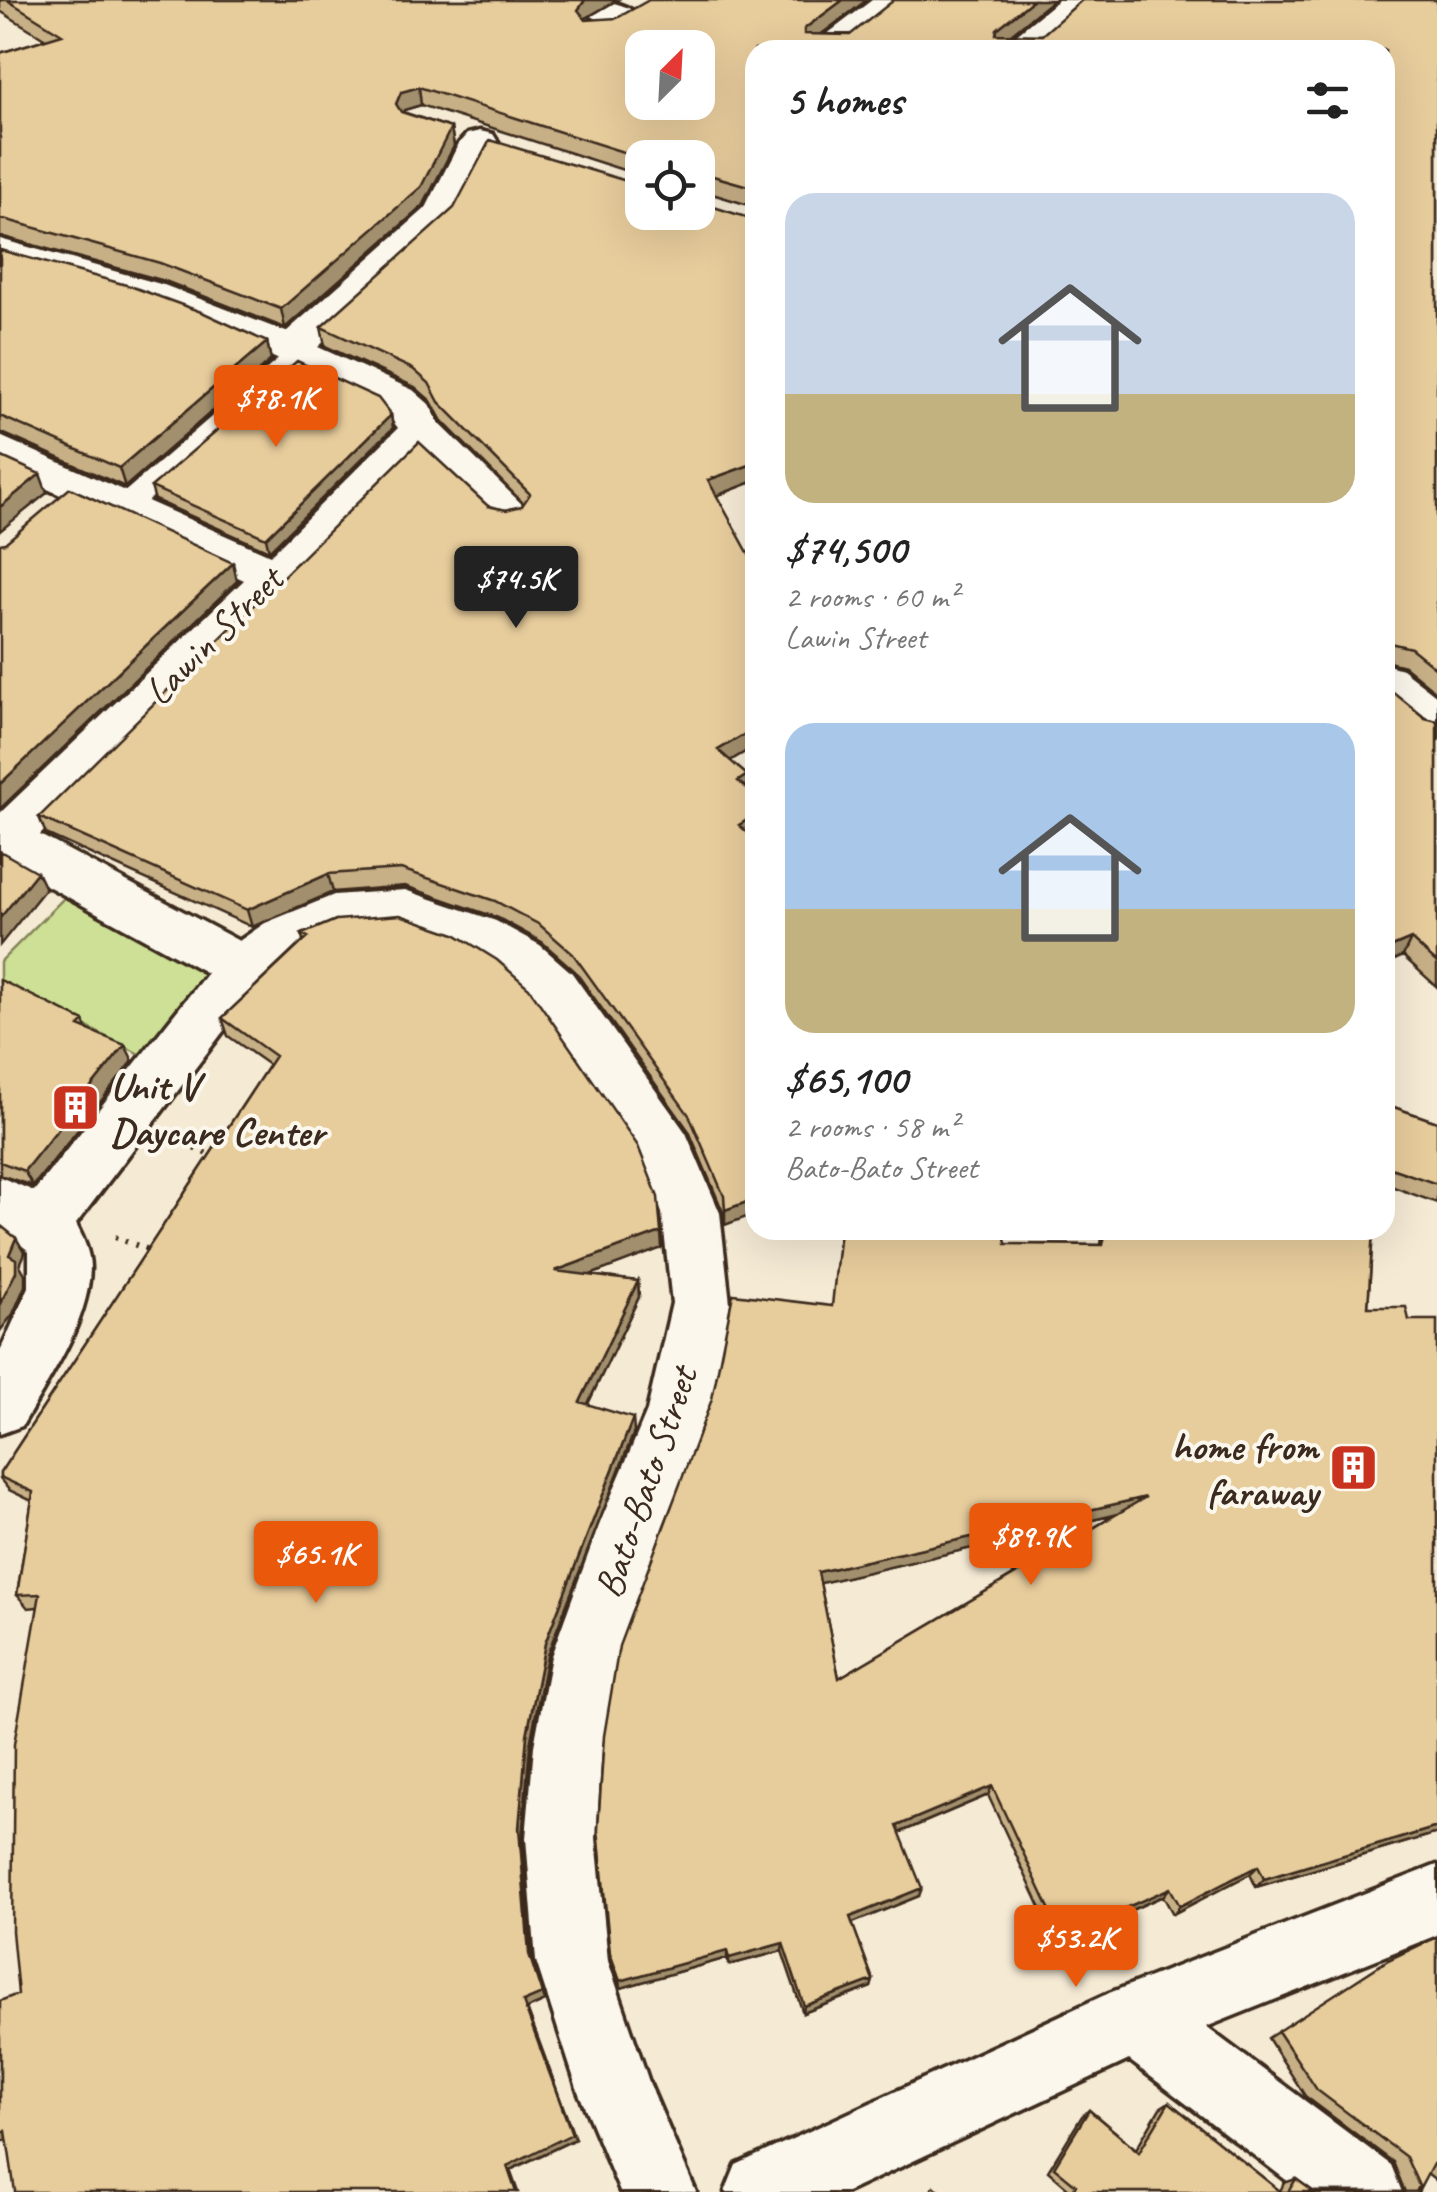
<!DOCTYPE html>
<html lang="en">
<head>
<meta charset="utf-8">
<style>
	:root { --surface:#fff; --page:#f2f2f2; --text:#222; --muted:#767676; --accent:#ea580c }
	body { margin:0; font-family:Caveat,sans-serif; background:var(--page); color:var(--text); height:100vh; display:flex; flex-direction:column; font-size:38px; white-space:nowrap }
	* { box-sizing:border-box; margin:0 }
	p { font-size:32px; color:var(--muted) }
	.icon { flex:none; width:55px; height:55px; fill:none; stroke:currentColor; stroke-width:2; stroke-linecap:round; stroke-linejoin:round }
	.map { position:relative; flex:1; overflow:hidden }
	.drawer { position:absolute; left:745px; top:40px; width:650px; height:1200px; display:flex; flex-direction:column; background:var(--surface); border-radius:30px; box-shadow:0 10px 40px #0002 }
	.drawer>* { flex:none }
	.needle { width:65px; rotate:24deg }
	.controls { position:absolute; left:625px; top:30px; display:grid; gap:20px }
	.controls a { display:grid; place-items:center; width:90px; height:90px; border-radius:20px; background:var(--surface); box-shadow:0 10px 40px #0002; font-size:50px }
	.price { position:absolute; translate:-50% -85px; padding:0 22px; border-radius:10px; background:var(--accent); color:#fff; font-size:32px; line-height:65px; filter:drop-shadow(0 2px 5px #0008) }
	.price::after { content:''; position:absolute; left:50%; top:60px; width:30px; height:22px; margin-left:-15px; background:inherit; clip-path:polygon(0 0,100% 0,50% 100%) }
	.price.active { background:#222; color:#fff }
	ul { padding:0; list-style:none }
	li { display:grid; align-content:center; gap:20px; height:530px; padding:0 40px }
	li span { display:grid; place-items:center; height:310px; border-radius:30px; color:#555 }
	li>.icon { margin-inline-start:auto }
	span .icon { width:180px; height:180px; fill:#fffc; stroke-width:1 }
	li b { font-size:42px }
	h2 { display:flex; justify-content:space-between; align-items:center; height:120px; padding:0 40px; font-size:42px }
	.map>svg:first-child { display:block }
	.green { fill:#cde095; stroke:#84855a; stroke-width:2.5 }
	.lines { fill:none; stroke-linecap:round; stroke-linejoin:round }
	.service-casing { stroke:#3b2a1e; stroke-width:7 }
	.minor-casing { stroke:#3b2a1e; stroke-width:7 }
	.path { stroke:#3b2a1e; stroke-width:6; stroke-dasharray:2.5 8; stroke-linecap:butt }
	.service { fill:#fbf7ec; fill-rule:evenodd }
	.minor { fill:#fbf7ec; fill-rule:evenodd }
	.wall { fill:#c7af86; stroke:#3b2a1e; stroke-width:2.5; fill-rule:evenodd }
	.shaded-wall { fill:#a28f6d; stroke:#3b2a1e; stroke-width:2.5 }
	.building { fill:#e7cc9c; stroke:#3b2a1e; stroke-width:2.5; fill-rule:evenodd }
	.labels { text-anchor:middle; stroke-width:8; stroke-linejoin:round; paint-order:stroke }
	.street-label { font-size:40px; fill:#3b2a1e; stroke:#fbf7ec }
	.poi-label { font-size:40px; font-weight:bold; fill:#3b2a1e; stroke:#fbf7ec; text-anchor:start }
</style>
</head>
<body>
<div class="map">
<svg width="1437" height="2192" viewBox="0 0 1437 2192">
	<rect width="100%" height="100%" fill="#f5ead4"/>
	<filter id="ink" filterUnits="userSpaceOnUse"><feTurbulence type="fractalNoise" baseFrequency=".01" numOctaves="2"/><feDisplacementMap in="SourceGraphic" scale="20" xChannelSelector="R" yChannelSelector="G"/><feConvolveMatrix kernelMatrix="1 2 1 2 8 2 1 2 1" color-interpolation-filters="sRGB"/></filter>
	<g filter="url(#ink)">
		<path class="green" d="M77,885L240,965L153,1061L0,982V962Z"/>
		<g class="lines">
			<defs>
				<path id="service" d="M300,346L309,348L313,354L309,360L134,513H114L110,507L114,501L291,348Z"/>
				<path id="minor" d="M572,0C595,0 624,0 639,16L634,23C614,28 584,17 572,0Z
					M872,0H911L847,50H806Z
					M1058,0H1096L1037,50H997Z
					M480,131L493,134L498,142C481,168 474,201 453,225C413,269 362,307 318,347L413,390L429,404L439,423L529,511L523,521L507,525L491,521L422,455L40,835L239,941L265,923L334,895L405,890L496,921L540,945L572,973L686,1133L720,1213L730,1303L726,1330L709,1411L663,1525L617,1656L602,1746L596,1838L608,1961L650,2085L696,2192H620L578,2091L536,1961L526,1838L534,1746L551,1656L599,1525L647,1411L672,1303L662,1213L642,1161L534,1003L502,975L460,949L404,930L340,935L301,951L261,982L76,1224C83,1238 90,1252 90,1268C89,1322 48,1381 22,1426L0,1434V1351L29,1287V1251L0,1229V1177L34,1191L207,973L0,860V813L244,580L0,467V436L270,555L398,428L383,408L210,328L136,301L0,263V239L164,285L286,332L426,208L459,143L467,134Z
					M1385,664L1402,669L1437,696V738L1420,733L1385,706Z
					M1437,1865V1935L1206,2027L1391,2165L1402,2192H1302L1129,2060L847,2192H725L736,2165L1109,1993Z"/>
			</defs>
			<use href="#service" class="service-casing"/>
			<use href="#minor" class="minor-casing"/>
			<path class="path" d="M175,1140L214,1157
				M115,1237L154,1252"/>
			<use href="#service" class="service"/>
			<use href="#minor" class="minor"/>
		</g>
		<path class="wall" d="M0,0H617L585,19L586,20L821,34L1042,35L1437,0V693L1404,666L1389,662L1388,688L1425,718L1437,721V987L1403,956L1385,964V50H755V207L699,190L642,158V176L421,105L404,110L403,112L451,128L454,146L423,206L285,328L165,281L0,236V53L46,39L0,11Z
			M640,185L755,481L716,496L730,761L747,775V788L755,795V832L750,835L725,1225L723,1212L689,1131L575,971L542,942L498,918L405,886L333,892L252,927L46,834L39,817L488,506L506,510L522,506L524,504L442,421L431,401L415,387L325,346L321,327Z
			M0,250L267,342L271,360L125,487L2,433L0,434Z
			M391,415L393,428L269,551L155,500L151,487Z
			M336,920L661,1232L662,1248L589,1275L638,1281L639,1297L588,1404L634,1432L547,1655L530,1745L522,1838L532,1961L545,2001L527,2009L575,2139L510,2170L7,2140L0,2142V2001L18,1994L38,1607L28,1608L17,1595L32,1501L9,1490L0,1479V1473L269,1065L228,1036L222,1018L303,941L302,934Z
			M0,980L84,1021L87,1029L133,1061L33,1186L0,1175Z
			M1385,1104L1437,1122V1203L1385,1184Z
			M1103,1230H1373L1368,1307L1437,1833L1256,1887L1250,1874L1173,1914L1163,1896L1057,1943L988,1795L899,1833L919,1896L852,1923L873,1980L871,1987L803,2013L782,1951L729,1965L727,1958L621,1988L612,1960L832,1306L1006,1244L1101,1245ZM1115,1515L839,1678L820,1583Z
			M1437,1937V2182L1427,2174L1418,2192H1067L1069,2189L1048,2171L1082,2116L1089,2110L1136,2149L1160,2108L1169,2102L1280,2191L1284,2183L1296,2179L1314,2192H1405L1393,2162L1305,2096L1268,2038L1388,1960Z"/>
		<path class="shaded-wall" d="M585,0H617L586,18L579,28L578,10Z
			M843,0H867L804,47V29Z
			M1033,0H1053L995,47L997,29Z
			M419,87L421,105L404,110L399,122L396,104L401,92Z
			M451,128L454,146L423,206L285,328L281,309Z
			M267,342L271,360L125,487L119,468Z
			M391,415L393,428L269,551L266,538Z
			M755,463V481L708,499V480Z
			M40,474L47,493L0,531V507Z
			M233,563L237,581L0,809V784Z
			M755,728V746L718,768V750Z
			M747,775V793L738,781Z
			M755,815V832L739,842V825Z
			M37,872L45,889L0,945V918Z
			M328,874L333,892L252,927L247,910Z
			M1411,939L1403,956L1385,964V950Z
			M125,1045L133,1061L33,1186L24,1171Z
			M755,1199V1214L725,1225V1210Z
			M661,1232L662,1248L558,1287L555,1271Z
			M16,1238L25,1253L20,1265L25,1274V1286L13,1314L0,1331V1304L9,1255Z
			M638,1281L639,1297L582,1416L580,1402Z
			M633,1418L634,1432L547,1655L530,1745L522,1838L532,1961L545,2001L527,2009L575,2139L510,2170L518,2192H516L507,2166L529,1954L519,1828L527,1735L545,1643Z
			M1146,1497L1140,1509L817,1584L818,1572Z
			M992,1786L988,1795L894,1835L897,1826Z
			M1437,1827V1833L1256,1887L1264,1879Z
			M1258,1866L1250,1874L1173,1914L1180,1906Z
			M922,1888L919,1896L848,1925L850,1917Z
			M1170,1888L1163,1896L1057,1943L1062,1936Z
			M783,1943L782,1951L729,1965V1958Z
			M727,1951V1958L621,1988L620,1981Z
			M873,1980L871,1987L803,2013L804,2006Z
			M6,2131L18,2136L0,2142V2133Z"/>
		<path class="building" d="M7,0H585L578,10L586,20L617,18L649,0H843L804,29V34L850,35L894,0H1033L997,29L996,34L1042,35L1082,0H1437V669L1411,648L1390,643L1388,688L1425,718L1437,721V963L1411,939L1385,950V50H755V188L699,172L698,173V158H642L419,87L401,92L396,104L401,112L451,128L421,187L281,309L160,263L0,218V53L62,34ZM642,48H698V102H642Z
			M490,140L640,185L642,183V212H698V202L755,220V463L708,480L755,565V728L718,750L747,775L738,781L755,795V815L739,825L755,839V1199L725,1210L724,1196L689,1115L573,954L540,925L495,901L401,869L328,874L247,910L39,817L419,442L488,506L506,510L522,506L530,494L439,402L429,383L413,369L321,327L454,208Z
			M0,250L130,286L204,313L267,342L119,468L0,416Z
			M297,361L378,398L391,415L266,538L151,487Z
			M0,456L40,474L0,507Z
			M70,488L233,563L0,784V544L5,543Z
			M0,851L37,872L0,918Z
			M400,915L455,934L497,960L529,988L638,1146L658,1197L661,1232L555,1271L638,1281L580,1402L633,1418L545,1643L527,1735L519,1828L529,1954L542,1994L523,2002L572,2134L507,2166L516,2192H15L6,2131L0,2133V2001L18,1994L12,1931L14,1744L40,1594L17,1595L33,1492L0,1477V1473L275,1056L222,1018L308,937L302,934L336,920Z
			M0,980L84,1021L79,1026L125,1045L24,1171L0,1162Z
			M1385,1104L1437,1122V1184L1385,1166Z
			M0,1225L16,1238L9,1255L16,1259V1272L0,1304Z
			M840,1230H1004L1006,1244L1103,1245L1106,1230H1373L1368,1307H1406L1409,1320H1437V1827L1264,1879L1258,1866L1180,1906L1170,1888L1062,1936L992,1786L897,1826L922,1888L850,1917L873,1980L804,2006L783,1943L729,1958L727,1951L620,1981L610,1953L598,1829L604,1736L619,1646L712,1399L733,1294L832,1306ZM1146,1497L839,1678L818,1572Z
			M1437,1937V2167L1433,2164L1418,2192H1288L1296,2179L1314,2192H1416L1419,2186L1406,2157L1317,2090L1278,2031L1388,1960Z
			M1169,2102L1281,2192H1072L1076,2185L1054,2167L1089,2110L1139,2152Z
			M934,2186L941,2192H930Z"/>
	</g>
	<defs>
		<symbol id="building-square" viewBox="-11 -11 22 22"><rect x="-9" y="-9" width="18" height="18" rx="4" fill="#c8321e" stroke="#fbf7ec"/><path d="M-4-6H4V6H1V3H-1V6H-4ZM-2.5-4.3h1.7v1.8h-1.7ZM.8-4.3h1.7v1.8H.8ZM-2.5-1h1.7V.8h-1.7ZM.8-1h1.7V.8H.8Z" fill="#fff"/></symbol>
	</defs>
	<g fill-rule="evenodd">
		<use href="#building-square" x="48" y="1080" width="55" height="55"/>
		<use href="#building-square" x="1326" y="1440" width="55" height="55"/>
	</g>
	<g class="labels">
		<g class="street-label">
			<text transform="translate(213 635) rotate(-45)" y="14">Lawin Street</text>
			<text transform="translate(645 1482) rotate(-71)" y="14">Bato-Bato Street</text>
		</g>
		<g class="poi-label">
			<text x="110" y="1099">Unit V<tspan x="110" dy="46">Daycare Center</tspan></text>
			<text x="1318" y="1459" text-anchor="end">home from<tspan x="1318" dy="46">faraway</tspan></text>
		</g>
	</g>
</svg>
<div class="controls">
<a><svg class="needle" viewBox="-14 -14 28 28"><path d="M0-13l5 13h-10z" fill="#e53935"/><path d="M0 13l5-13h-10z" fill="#767676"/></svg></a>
<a><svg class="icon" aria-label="locate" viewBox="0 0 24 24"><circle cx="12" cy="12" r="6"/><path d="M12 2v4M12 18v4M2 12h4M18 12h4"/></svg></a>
</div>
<b class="price" style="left:276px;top:450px">$78.1K</b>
<b class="price active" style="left:516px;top:631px">$74.5K</b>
<b class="price" style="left:1031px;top:1588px">$89.9K</b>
<b class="price" style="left:316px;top:1606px">$65.1K</b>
<b class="price" style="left:1076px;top:1990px">$53.2K</b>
<section class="drawer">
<h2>5 homes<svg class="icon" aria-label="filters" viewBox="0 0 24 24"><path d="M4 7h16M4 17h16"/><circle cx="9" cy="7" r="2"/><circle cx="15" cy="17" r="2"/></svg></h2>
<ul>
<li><span style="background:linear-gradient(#c9d6e8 65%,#c2b280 0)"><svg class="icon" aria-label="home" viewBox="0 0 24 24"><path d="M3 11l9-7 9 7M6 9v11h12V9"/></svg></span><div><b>$74,500</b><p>2 rooms · 60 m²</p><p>Lawin Street</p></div></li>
<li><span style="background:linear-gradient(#a9c7e8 60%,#c2b280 0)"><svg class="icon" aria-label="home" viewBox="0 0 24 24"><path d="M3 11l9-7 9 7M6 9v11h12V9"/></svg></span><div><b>$65,100</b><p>2 rooms · 58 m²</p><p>Bato-Bato Street</p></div></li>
</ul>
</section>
</div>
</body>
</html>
